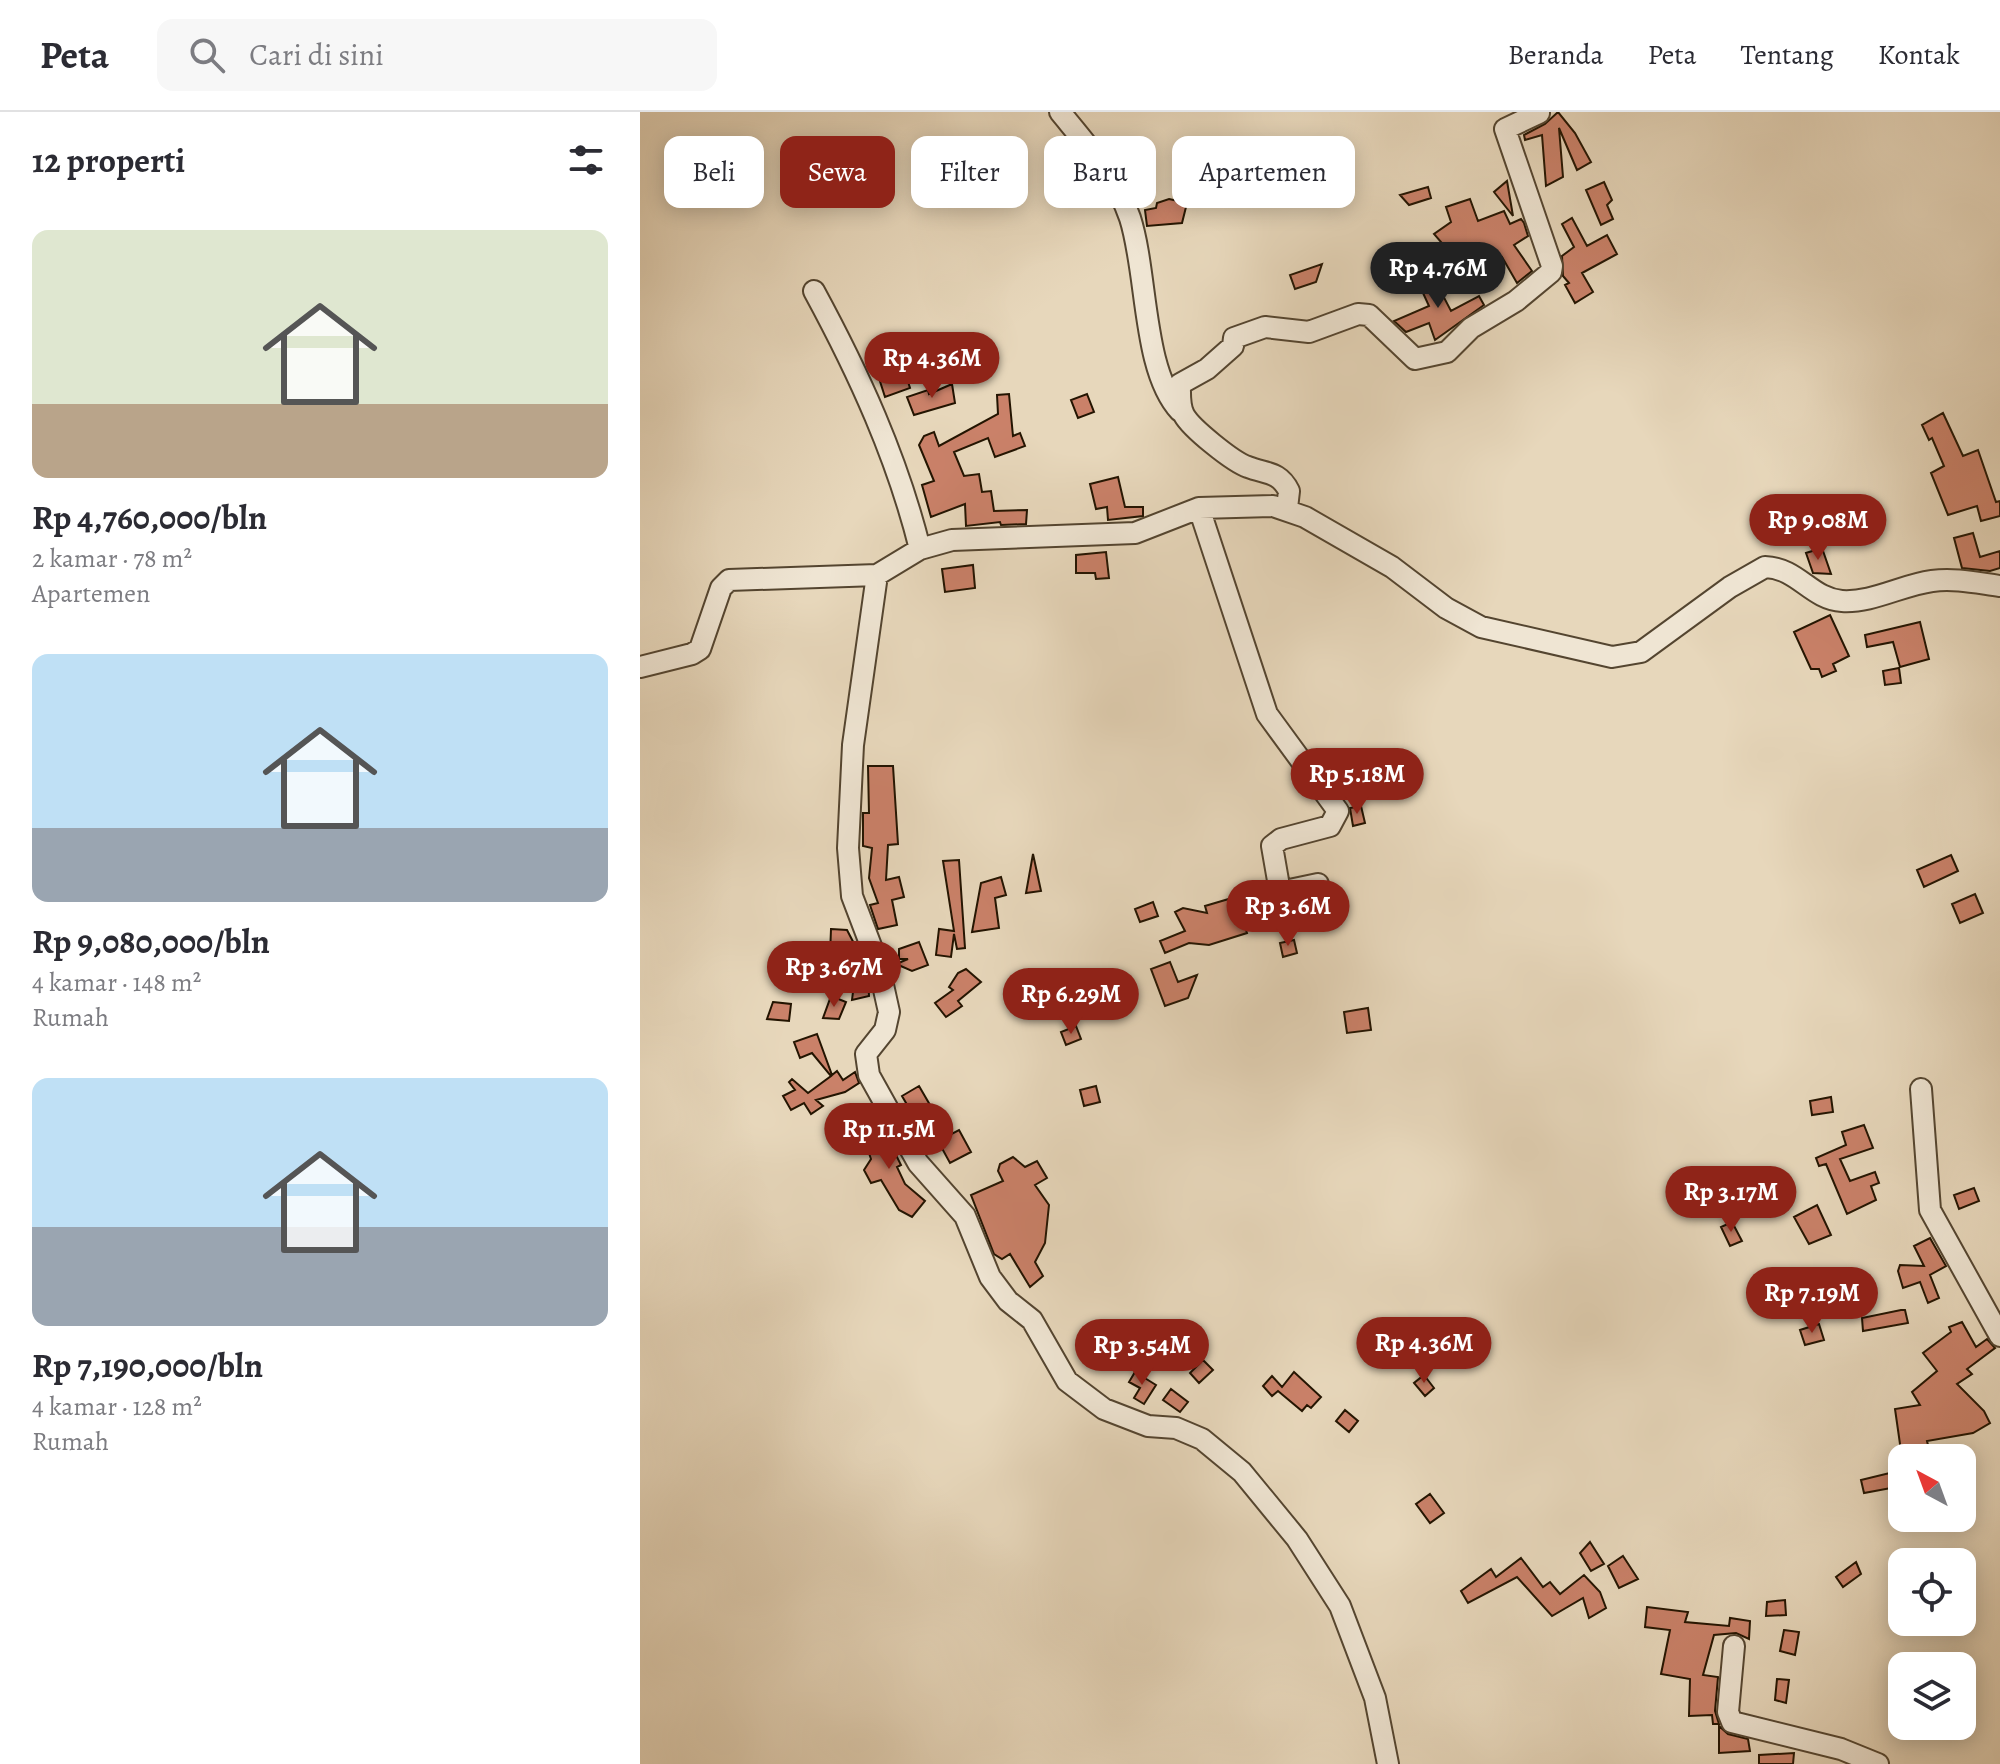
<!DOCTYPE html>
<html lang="id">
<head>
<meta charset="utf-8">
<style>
	:root { --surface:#fff; --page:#f7f7f7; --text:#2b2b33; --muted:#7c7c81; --line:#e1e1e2; --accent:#8f2418 }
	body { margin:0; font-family:Alegreya,serif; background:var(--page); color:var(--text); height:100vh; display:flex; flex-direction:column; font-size:30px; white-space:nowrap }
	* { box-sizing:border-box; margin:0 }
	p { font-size:26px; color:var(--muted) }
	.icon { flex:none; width:44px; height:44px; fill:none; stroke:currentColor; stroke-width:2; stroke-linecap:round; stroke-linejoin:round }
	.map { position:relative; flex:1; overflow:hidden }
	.side { display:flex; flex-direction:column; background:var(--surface); width:640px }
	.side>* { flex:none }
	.banner { position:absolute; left:24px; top:24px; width:760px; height:72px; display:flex; gap:16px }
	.needle { width:52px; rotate:319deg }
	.controls { position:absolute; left:1248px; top:1332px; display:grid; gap:16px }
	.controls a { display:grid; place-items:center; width:88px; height:88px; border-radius:16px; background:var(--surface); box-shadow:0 4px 20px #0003; font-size:40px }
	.price { position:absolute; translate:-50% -68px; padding:0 18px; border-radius:28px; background:var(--accent); color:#fff; font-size:26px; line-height:52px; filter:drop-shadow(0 2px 4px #0008) }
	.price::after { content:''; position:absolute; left:50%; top:48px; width:24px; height:18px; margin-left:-12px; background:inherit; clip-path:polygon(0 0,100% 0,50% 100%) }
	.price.selected { background:#222; color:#fff }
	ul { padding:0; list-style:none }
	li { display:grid; align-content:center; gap:16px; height:424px; padding:0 32px }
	li span { display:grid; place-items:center; height:248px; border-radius:16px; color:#555 }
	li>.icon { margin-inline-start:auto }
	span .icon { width:144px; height:144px; fill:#fffc; stroke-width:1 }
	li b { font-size:34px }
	h2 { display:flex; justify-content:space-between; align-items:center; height:96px; padding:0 32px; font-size:34px }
	.chip { padding:0 28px; border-radius:16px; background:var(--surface); box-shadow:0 4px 20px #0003; font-size:28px; line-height:72px }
	.chip.selected { background:var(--accent); color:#fff }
	header { display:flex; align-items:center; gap:48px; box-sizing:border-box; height:112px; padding:0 40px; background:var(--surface); border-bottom:2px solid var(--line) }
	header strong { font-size:38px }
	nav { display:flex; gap:44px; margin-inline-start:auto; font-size:28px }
	.search { width:560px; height:72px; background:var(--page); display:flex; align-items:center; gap:20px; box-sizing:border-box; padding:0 28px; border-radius:16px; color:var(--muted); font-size:30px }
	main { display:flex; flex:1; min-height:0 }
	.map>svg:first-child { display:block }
	.building { fill:#ca8169; stroke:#231401; stroke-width:2 }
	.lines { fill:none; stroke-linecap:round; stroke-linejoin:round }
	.minor-casing { stroke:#544530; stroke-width:24 }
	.minor { stroke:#efe5d3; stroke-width:20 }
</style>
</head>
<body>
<header>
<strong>Peta</strong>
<div class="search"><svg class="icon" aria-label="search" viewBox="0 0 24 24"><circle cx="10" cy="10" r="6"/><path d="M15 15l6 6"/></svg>Cari di sini</div>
<nav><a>Beranda</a><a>Peta</a><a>Tentang</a><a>Kontak</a></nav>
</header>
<main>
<section class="side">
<h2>12 properti<svg class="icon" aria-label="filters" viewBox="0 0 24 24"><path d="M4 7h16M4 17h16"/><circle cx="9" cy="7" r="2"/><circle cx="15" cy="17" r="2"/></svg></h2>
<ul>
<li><span style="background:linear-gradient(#dfe7d0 70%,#b9a48a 0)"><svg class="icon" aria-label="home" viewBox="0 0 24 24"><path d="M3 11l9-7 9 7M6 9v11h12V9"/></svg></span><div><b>Rp 4,760,000/bln</b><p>2 kamar · 78 m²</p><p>Apartemen</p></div></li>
<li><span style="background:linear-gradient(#bfe0f5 70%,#9aa5b1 0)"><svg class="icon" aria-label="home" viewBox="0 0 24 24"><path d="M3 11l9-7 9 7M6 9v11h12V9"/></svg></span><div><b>Rp 9,080,000/bln</b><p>4 kamar · 148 m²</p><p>Rumah</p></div></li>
<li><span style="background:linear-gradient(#bfe0f5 60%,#9aa5b1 0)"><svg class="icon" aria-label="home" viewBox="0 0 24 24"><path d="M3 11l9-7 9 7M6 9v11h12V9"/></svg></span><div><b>Rp 7,190,000/bln</b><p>4 kamar · 128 m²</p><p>Rumah</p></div></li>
</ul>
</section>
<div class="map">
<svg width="1360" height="1652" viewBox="0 0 1360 1652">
	<rect width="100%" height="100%" fill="#e7d7bb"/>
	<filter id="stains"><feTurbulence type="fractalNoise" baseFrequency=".0025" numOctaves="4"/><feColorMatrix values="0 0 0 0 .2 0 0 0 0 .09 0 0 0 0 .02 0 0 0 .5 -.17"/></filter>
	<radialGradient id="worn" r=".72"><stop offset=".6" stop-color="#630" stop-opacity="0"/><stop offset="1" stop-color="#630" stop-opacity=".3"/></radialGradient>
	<path class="building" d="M918,0L935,21L951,50L937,58L919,16L923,65L906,74L902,23L885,28L884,23L905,12Z
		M867,69L873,104L854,80Z
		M964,70L972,88L967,93L973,107L961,113L946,78Z
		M788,75L791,86L769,93L760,83Z
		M529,87L547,91L542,111L507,114L505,98L516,96L517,91Z
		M830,87L838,109L864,99L870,112L881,107L884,111L888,124L874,133L892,159L877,171L862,145L838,153L836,146L820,152L794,122L811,110L806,95Z
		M932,106L947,134L967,123L977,142L942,161L953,180L935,191L925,173L929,171L923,164L922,144L934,135L922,112Z
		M682,152L676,170L655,177L650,163Z
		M799,161L805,173L799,176L811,199L839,184L844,193L795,228L789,211L766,220L754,209L789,194L778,170Z
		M263,254L270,276L245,285L238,263Z
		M312,272L315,291L274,303L267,285L288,278L289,282Z
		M369,282L373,324L380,321L385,334L355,345L348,326L314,340L324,364L339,362L342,380L351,379L354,399L387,398L386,412L361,413L360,410L326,414L325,392L291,405L282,373L294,369L279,333L284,324L294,320L299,334L358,302L357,283Z
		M447,282L454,300L438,306L431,288Z
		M1303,301L1323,344L1338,338L1356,390L1360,389V404L1341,409L1337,394L1308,403L1291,361L1304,354L1292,326L1289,328L1282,313Z
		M478,365L485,395H503V404L468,408L467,395L456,397L450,372Z
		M1206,394L1211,408L1180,419L1175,404Z
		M1333,421L1340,445L1360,439V456L1350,459L1322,456L1314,426Z
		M1182,436L1191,462L1173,461L1166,441Z
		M466,440L469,466L456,467L455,461H436V443Z
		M333,453L335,476L305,480L302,457Z
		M1190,503L1209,544L1193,552L1196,559L1182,565L1179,557H1171L1154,520Z
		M1280,510L1289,547L1260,555L1253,530L1227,535L1225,523Z
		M1259,556L1261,571L1245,573L1243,559Z
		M228,654H253L258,732L248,733L246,768L259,765L264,785L252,788L257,813L238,817L230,793L238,791L229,766L232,736L223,734V701H229Z
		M721,694L725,711L713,714L710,696Z
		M393,742L401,779L386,781Z
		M1311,743L1318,759L1284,775L1277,758Z
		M319,748L325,836L317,837L314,822L311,845L296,843L299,817L314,819L303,749Z
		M361,765L366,783L355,786L359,816L332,820L341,771Z
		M619,778L623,790L600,799L607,821L569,833L549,831L525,841L520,829L545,819L535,800L543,796L567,801L565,794Z
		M1335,782L1343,801L1320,811L1312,792Z
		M513,790L518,804L500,810L495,797Z
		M191,817L207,818L221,845L190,843Z
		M654,828L657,841L643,845L640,831Z
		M279,830L288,853L272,859L256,852L268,847H259V837Z
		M530,850L538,870L557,863L548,886L525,894L511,857Z
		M326,857L341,870L318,889L322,894L306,905L295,891L313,878L309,875L318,861Z
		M228,864L229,884L212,888L214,872Z
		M191,884L206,890L199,907L183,906Z
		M133,890L151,892L149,909L127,907Z
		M728,896L731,918L707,921L704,900Z
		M436,914L441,927L426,933L421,920Z
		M177,922L192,963L197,959L203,968L215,960L219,971L205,980L176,988L183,994L171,1002L164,991L151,998L143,984L155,978L149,970L152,967L168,981L191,964L172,941L160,946L154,930Z
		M279,974L290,993L273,1003L262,984Z
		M456,974L460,990L444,994L440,978Z
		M1191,985L1193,1000L1172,1003L1170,989Z
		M283,1000L296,1019L284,1028L270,1010Z
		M238,1007L261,1053L257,1055L265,1072L285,1089L272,1105L259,1098L241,1068L231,1071L224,1058L231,1047L223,1024L236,1015L234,1010Z
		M1224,1013L1233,1036L1200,1047L1210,1069L1235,1060L1239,1071L1231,1074L1236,1088L1207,1102L1186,1052L1179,1054L1176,1046L1206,1033L1202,1020Z
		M319,1018L331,1040L310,1051L298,1029Z
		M373,1045L385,1055L397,1049L407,1066L395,1073L409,1093L405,1131L395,1150L403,1164L390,1175L370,1142L362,1147L354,1142L331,1083L363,1069L358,1059L360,1052Z
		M1334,1076L1339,1089L1319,1097L1314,1083Z
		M1177,1093L1191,1123L1169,1132L1154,1105Z
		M1092,1110L1102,1129L1090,1134L1081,1115Z
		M1290,1126L1306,1154L1290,1163L1299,1186L1288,1191L1280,1170L1263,1176L1258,1159L1260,1153L1284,1154L1274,1134Z
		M1149,1165L1159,1191L1142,1198L1132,1172Z
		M1200,1179L1205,1196L1181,1204L1176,1186Z
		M1261,1198H1265L1268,1211L1223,1219L1222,1206Z
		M1322,1210L1336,1235L1347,1227L1355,1236L1327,1257L1332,1262L1317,1272L1344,1299L1350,1311L1333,1321L1287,1329L1291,1345L1262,1346L1255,1297L1280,1293L1272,1280L1297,1259L1283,1241L1311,1220L1309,1215Z
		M1179,1212L1184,1228L1165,1233L1160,1218Z
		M563,1248L573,1258L559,1271L550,1261Z
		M495,1260L516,1273L504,1292L494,1286L500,1276L489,1270Z
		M654,1260L681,1285L671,1296L667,1293L662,1299L638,1279L632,1284L623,1274L632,1264L642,1275Z
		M784,1263L794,1276L785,1284L774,1271Z
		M531,1277L548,1290L540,1300L523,1288Z
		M705,1298L718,1309L709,1320L696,1309Z
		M1262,1358V1374L1224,1381L1221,1368Z
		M790,1382L804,1401L790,1411L776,1392Z
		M950,1430L964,1452L951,1459L940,1441Z
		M983,1444L998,1467L979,1476L968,1454Z
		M881,1446L903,1475L910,1470L920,1482L944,1463L960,1480L966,1496L949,1506L943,1486L912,1504L877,1465L828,1491L821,1479L851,1457L856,1465Z
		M1216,1450L1221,1462L1203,1475L1196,1465Z
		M1145,1488L1146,1503L1126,1504L1127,1490Z
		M1007,1495L1048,1500L1045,1510L1089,1514L1090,1506L1110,1509L1109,1527L1096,1521L1074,1523L1063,1563L1078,1565L1075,1599L1079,1612H1073L1072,1603L1049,1604L1050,1567L1021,1562L1030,1518L1005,1515Z
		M1144,1518L1159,1520L1155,1543L1140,1539Z
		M1137,1567L1149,1568L1146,1591L1135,1588Z
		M1079,1614L1088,1622L1108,1627L1110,1639L1079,1641Z
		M1154,1641L1153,1652H1119V1643Z"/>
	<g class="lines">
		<defs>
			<path id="minor" d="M420,0C447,33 476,65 490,106C508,162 502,258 540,299
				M174,179C219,262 257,345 280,437
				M559,396L627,602L698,699L690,714L641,727L632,734L640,780L678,772
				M647,396L649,379C639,359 626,362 608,355C593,350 551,316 544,303C539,294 540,282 540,272L567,257L593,234L594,226L625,215L669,220L718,202L729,203L775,247L807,240L831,216L876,189L911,160L912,154L865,17L899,1
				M237,463L213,633L208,736L212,784L239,855L249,900L245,918L226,942L229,963L278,1051L325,1104L350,1165L368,1189L392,1208L427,1269L464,1297L508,1314L536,1316L562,1327L602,1360L657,1427L700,1494L735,1586L748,1652
				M0,555L52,542L60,537L81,476L89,468L237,463L280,437L312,428L495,421L559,396L633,394L665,405L752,455L806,496L841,515L972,545L1001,540L1090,475L1125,455C1158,456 1171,487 1202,489C1232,491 1262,473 1292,469C1315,466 1337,471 1360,474
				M1281,977L1290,1098L1360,1224
				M1094,1534L1088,1600L1092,1610L1201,1637L1238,1652"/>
		</defs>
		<use href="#minor" class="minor-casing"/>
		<use href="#minor" class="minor"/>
	</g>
	<rect width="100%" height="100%" filter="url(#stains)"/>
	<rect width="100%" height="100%" fill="url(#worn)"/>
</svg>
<div class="controls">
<a><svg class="needle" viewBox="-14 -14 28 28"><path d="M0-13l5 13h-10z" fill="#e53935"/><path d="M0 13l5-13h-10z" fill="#7c7c81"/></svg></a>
<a><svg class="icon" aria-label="locate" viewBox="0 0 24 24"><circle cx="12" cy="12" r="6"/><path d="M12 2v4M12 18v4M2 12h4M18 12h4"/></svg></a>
<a><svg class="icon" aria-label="layers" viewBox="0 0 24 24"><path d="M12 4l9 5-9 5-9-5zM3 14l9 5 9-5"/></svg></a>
</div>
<b class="price selected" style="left:798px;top:198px">Rp 4.76M</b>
<b class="price" style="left:292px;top:288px">Rp 4.36M</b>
<b class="price" style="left:1178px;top:450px">Rp 9.08M</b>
<b class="price" style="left:717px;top:704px">Rp 5.18M</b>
<b class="price" style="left:648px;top:836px">Rp 3.6M</b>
<b class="price" style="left:194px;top:897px">Rp 3.67M</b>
<b class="price" style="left:431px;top:924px">Rp 6.29M</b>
<b class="price" style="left:249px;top:1059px">Rp 11.5M</b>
<b class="price" style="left:1091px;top:1122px">Rp 3.17M</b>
<b class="price" style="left:1172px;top:1223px">Rp 7.19M</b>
<b class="price" style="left:784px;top:1273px">Rp 4.36M</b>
<b class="price" style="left:502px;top:1275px">Rp 3.54M</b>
<div class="banner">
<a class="chip">Beli</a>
<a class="chip selected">Sewa</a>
<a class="chip">Filter</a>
<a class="chip">Baru</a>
<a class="chip">Apartemen</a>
</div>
</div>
</main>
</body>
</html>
